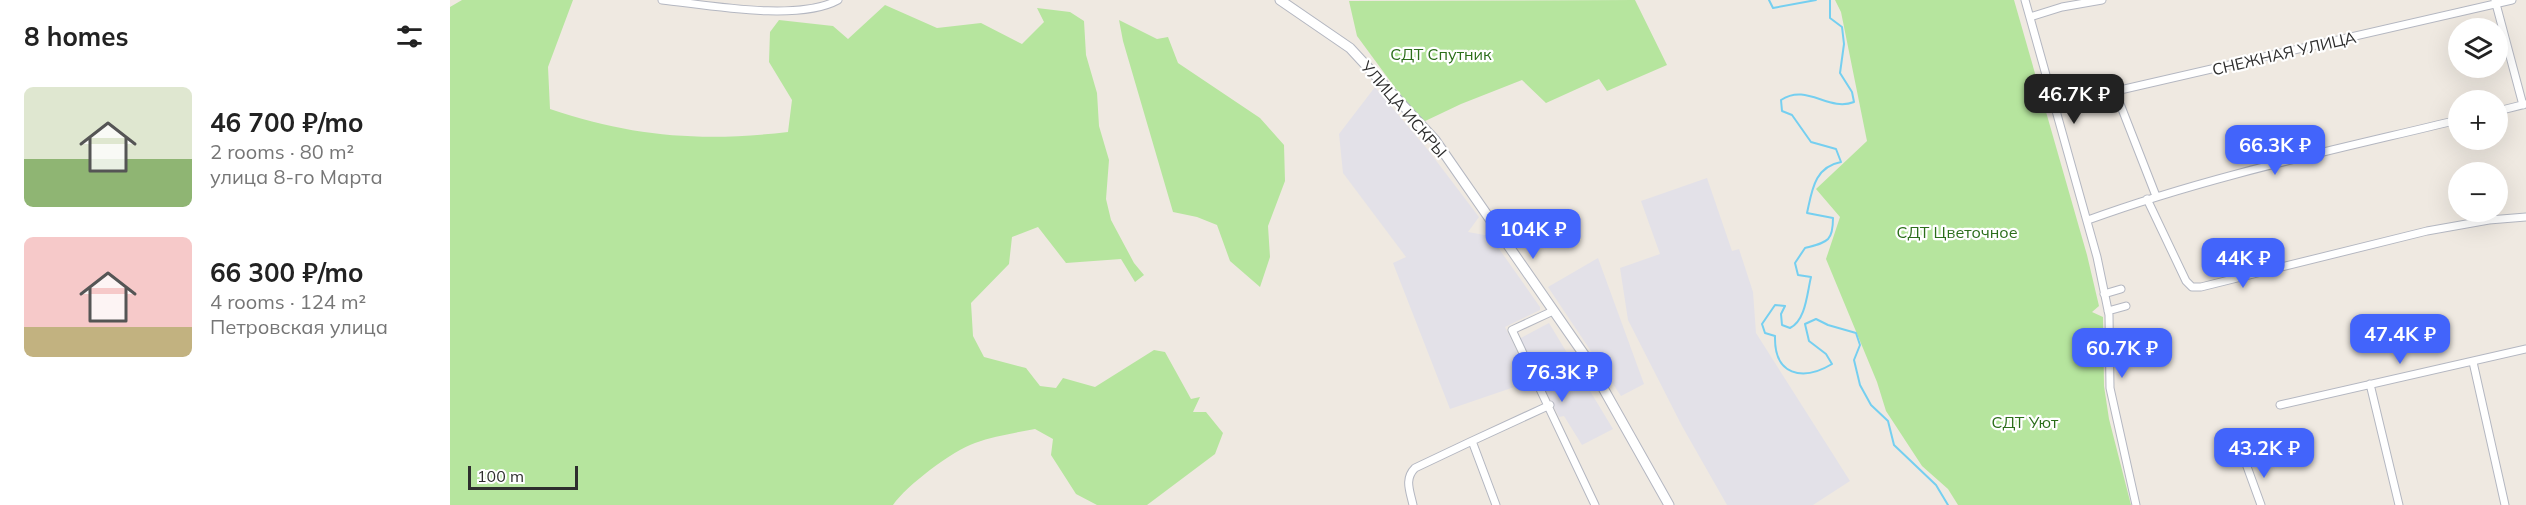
<!DOCTYPE html>
<html lang="en">
<head>
<meta charset="utf-8">
<style>
	:root { --surface:#fff; --page:#f2f2f2; --text:#222; --muted:#767676; --accent:#4264fb }
	body { margin:0; font-family:Mulish,sans-serif; background:var(--page); color:var(--text); height:100vh; display:flex; flex-direction:column; font-size:22px; white-space:nowrap }
	* { box-sizing:border-box; margin:0 }
	p { font-size:20px; color:var(--muted) }
	.icon { flex:none; width:33px; height:33px; fill:none; stroke:currentColor; stroke-width:2; stroke-linecap:round; stroke-linejoin:round }
	.map { position:relative; flex:1; overflow:hidden }
	.panel { display:flex; flex-direction:column; background:var(--surface); width:450px }
	.panel>* { flex:none }
	.buttons { position:absolute; left:1998px; top:18px; display:grid; gap:12px }
	.buttons a { display:grid; place-items:center; width:60px; height:60px; border-radius:50%; background:var(--surface); box-shadow:0 6px 24px #0002; font-size:30px }
	.scale { position:absolute; left:18px; bottom:15px; width:110px; box-sizing:border-box; padding-left:6px; border:3px solid #2e2e2e; border-top:0; font-size:16px; line-height:21px; white-space:nowrap; color:#2e2e2e; -webkit-text-stroke:4px #fff; paint-order:stroke }
	.price { position:absolute; translate:-50% -51px; padding:0 14px; border-radius:12px; background:var(--accent); color:#fff; font-size:20px; line-height:39px; filter:drop-shadow(0 2px 3px #0008) }
	.price::after { content:''; position:absolute; left:50%; top:36px; width:18px; height:14px; margin-left:-9px; background:inherit; clip-path:polygon(0 0,100% 0,50% 100%) }
	.price.on { background:#222; color:#fff }
	ul { padding:0; list-style:none }
	li { display:flex; align-items:center; gap:18px; height:150px; padding:0 24px }
	li span { display:grid; place-items:center; flex:none; width:168px; height:120px; border-radius:9px; color:#555 }
	li>.icon { margin-inline-start:auto }
	span .icon { width:72px; height:72px; fill:#fffc; stroke-width:1 }
	li b { font-size:26px }
	h2 { display:flex; justify-content:space-between; align-items:center; height:72px; padding:0 24px; font-size:26px }
	main { display:flex; flex:1; min-height:0 }
	.map>svg:first-child { display:block }
	.industrial { fill:#e3e1e8 }
	.green { fill:#b6e59e }
	.lines { fill:none; stroke-linecap:round; stroke-linejoin:round }
	.stream { stroke:#75cff0; stroke-width:2 }
	.minor-casing { stroke:#b4b7c1; stroke-width:9 }
	.secondary-casing { stroke:#b4b7c1; stroke-width:11 }
	.minor { stroke:#fff; stroke-width:7 }
	.secondary { stroke:#fff; stroke-width:9 }
	.labels { text-anchor:middle; stroke-width:4.5; stroke-linejoin:round; paint-order:stroke }
	.street-label { font-size:16px; fill:#2e2e2e; stroke:#fff }
	.park-label { font-size:16px; fill:#2c6e1b; stroke:#fff }
</style>
</head>
<body>
<main>
<section class="panel">
<h2>8 homes<svg class="icon" aria-label="filters" viewBox="0 0 24 24"><path d="M4 7h16M4 17h16"/><circle cx="9" cy="7" r="2"/><circle cx="15" cy="17" r="2"/></svg></h2>
<ul>
<li><span style="background:linear-gradient(#dfe7d0 60%,#8fb573 0)"><svg class="icon" aria-label="home" viewBox="0 0 24 24"><path d="M3 11l9-7 9 7M6 9v11h12V9"/></svg></span><div><b>46 700 ₽/mo</b><p>2 rooms · 80 m²</p><p>улица 8-го Марта</p></div></li>
<li><span style="background:linear-gradient(#f6c9c9 75%,#c2b280 0)"><svg class="icon" aria-label="home" viewBox="0 0 24 24"><path d="M3 11l9-7 9 7M6 9v11h12V9"/></svg></span><div><b>66 300 ₽/mo</b><p>4 rooms · 124 m²</p><p>Петровская улица</p></div></li>
</ul>
</section>
<div class="map">
<svg width="2076" height="505" viewBox="0 0 2076 505">
	<rect width="100%" height="100%" fill="#efe9e1"/>
	<path class="industrial" d="M925,87L978,150L1029,217L1018,232L1040,236L1090,307V310L1055,327L1082,381L1000,409L943,263L956,257L893,173L889,134Z
		M1257,178L1282,251L1289,249L1303,292L1306,333L1400,481L1363,505H1277L1232,426L1178,320L1170,268L1210,254L1191,201Z
		M1148,258L1194,384L1171,396L1098,287Z
		M1099,323L1163,429L1132,445L1114,416L1109,417L1069,339Z"/>
	<path class="green" d="M12,0H123L98,67L100,109C183,137 252,142 338,132L342,100L319,62L320,32L329,20L383,26L398,39L435,5L487,28L531,23L572,44L594,22L587,8L620,12L634,21L636,55L647,93L649,126L659,160L656,199L661,220L684,263L694,275L685,282L671,259L616,263L588,227L562,237L559,264L521,303L523,336L534,357L576,368L590,386L606,388L613,378L645,387L704,350L715,352L741,399L750,397L743,412H756L773,433L765,454L697,505H647L626,494L601,455L603,439L585,429C565,433 544,436 525,443C503,450 456,486 443,505H0V7Z
		M1185,0L1217,65L1157,91L1149,79L1096,103L1072,80L1011,104L971,123L907,36L899,1Z
		M1385,0H1564L1637,255L1649,306L1642,312L1653,317L1654,386L1659,419L1681,505H1508L1498,489L1472,466L1436,411L1427,382L1376,259L1390,217L1366,189L1417,141L1391,12Z
		M669,20L707,39L718,37L728,63L810,118L834,145L835,181L818,226L820,257L810,287L780,261L767,225L747,217L723,212L673,41Z"/>
	<g class="lines">
		<path class="stream" d="M1319,0L1323,8L1366,0
			M1380,0V18L1392,27L1394,44L1390,73L1402,92L1404,102C1378,112 1357,83 1331,100L1332,111L1342,115L1361,142L1386,149L1391,162C1364,167 1362,191 1357,213L1383,218C1383,242 1377,242 1355,248L1345,263L1348,275L1361,277C1357,293 1356,320 1340,328L1332,325L1331,314L1335,306L1325,305L1312,324L1315,333L1325,336C1324,375 1352,382 1382,364L1376,354L1359,341L1355,324L1366,319L1378,325L1406,333L1410,345L1404,360L1410,385L1421,405L1438,421L1444,445L1486,485L1498,505"/>
		<defs>
			<path id="minor" d="M212,0C258,5 348,22 388,0
				M1575,0L1647,257L1659,315L1660,388L1686,505
				M2045,0L2073,105
				M1580,17L1612,7L1652,0
				M1665,91L1706,196
				M1605,105L2062,0
				M2048,111L2076,104
				M1697,199L1736,281L1742,287H1751L1977,231L2039,220L2076,217
				M1638,220C1759,176 1884,150 2008,120
				M1654,294L1671,289
				M1103,311L1062,330L1145,505
				M1658,311L1676,306
				M2023,362L2055,505
				M1920,384L1949,505
				M1830,405L2076,349
				M1795,461L1811,505
				M963,505C960,491 954,479 965,468L1022,441
				M1046,505L1022,441L1100,405"/>
			<path id="secondary" d="M830,0L900,48L985,140L1135,356L1219,505"/>
		</defs>
		<use href="#minor" class="minor-casing"/>
		<use href="#secondary" class="secondary-casing"/>
		<use href="#minor" class="minor"/>
		<use href="#secondary" class="secondary"/>
	</g>
	<g class="labels">
		<g class="street-label">
			<text transform="translate(1834 53) rotate(-13)" y="6">СНЕЖНАЯ УЛИЦА</text>
			<text transform="translate(954 109) rotate(49)" y="6">УЛИЦА ИСКРЫ</text>
		</g>
		<g class="park-label">
			<text x="991" y="60">СДТ Спутник</text>
			<text x="1507" y="238">СДТ Цветочное</text>
			<text x="1575" y="428">СДТ Уют</text>
		</g>
	</g>
</svg>
<div class="buttons">
<a><svg class="icon" aria-label="layers" viewBox="0 0 24 24"><path d="M12 4l9 5-9 5-9-5zM3 14l9 5 9-5"/></svg></a>
<a>+</a>
<a>−</a>
</div>
<div class="scale">100 m</div>
<b class="price on" style="left:1624px;top:125px">46.7K ₽</b>
<b class="price" style="left:1825px;top:176px">66.3K ₽</b>
<b class="price" style="left:1083px;top:260px">104K ₽</b>
<b class="price" style="left:1793px;top:289px">44K ₽</b>
<b class="price" style="left:1950px;top:365px">47.4K ₽</b>
<b class="price" style="left:1672px;top:379px">60.7K ₽</b>
<b class="price" style="left:1112px;top:403px">76.3K ₽</b>
<b class="price" style="left:1814px;top:479px">43.2K ₽</b>
</div>
</main>
</body>
</html>
